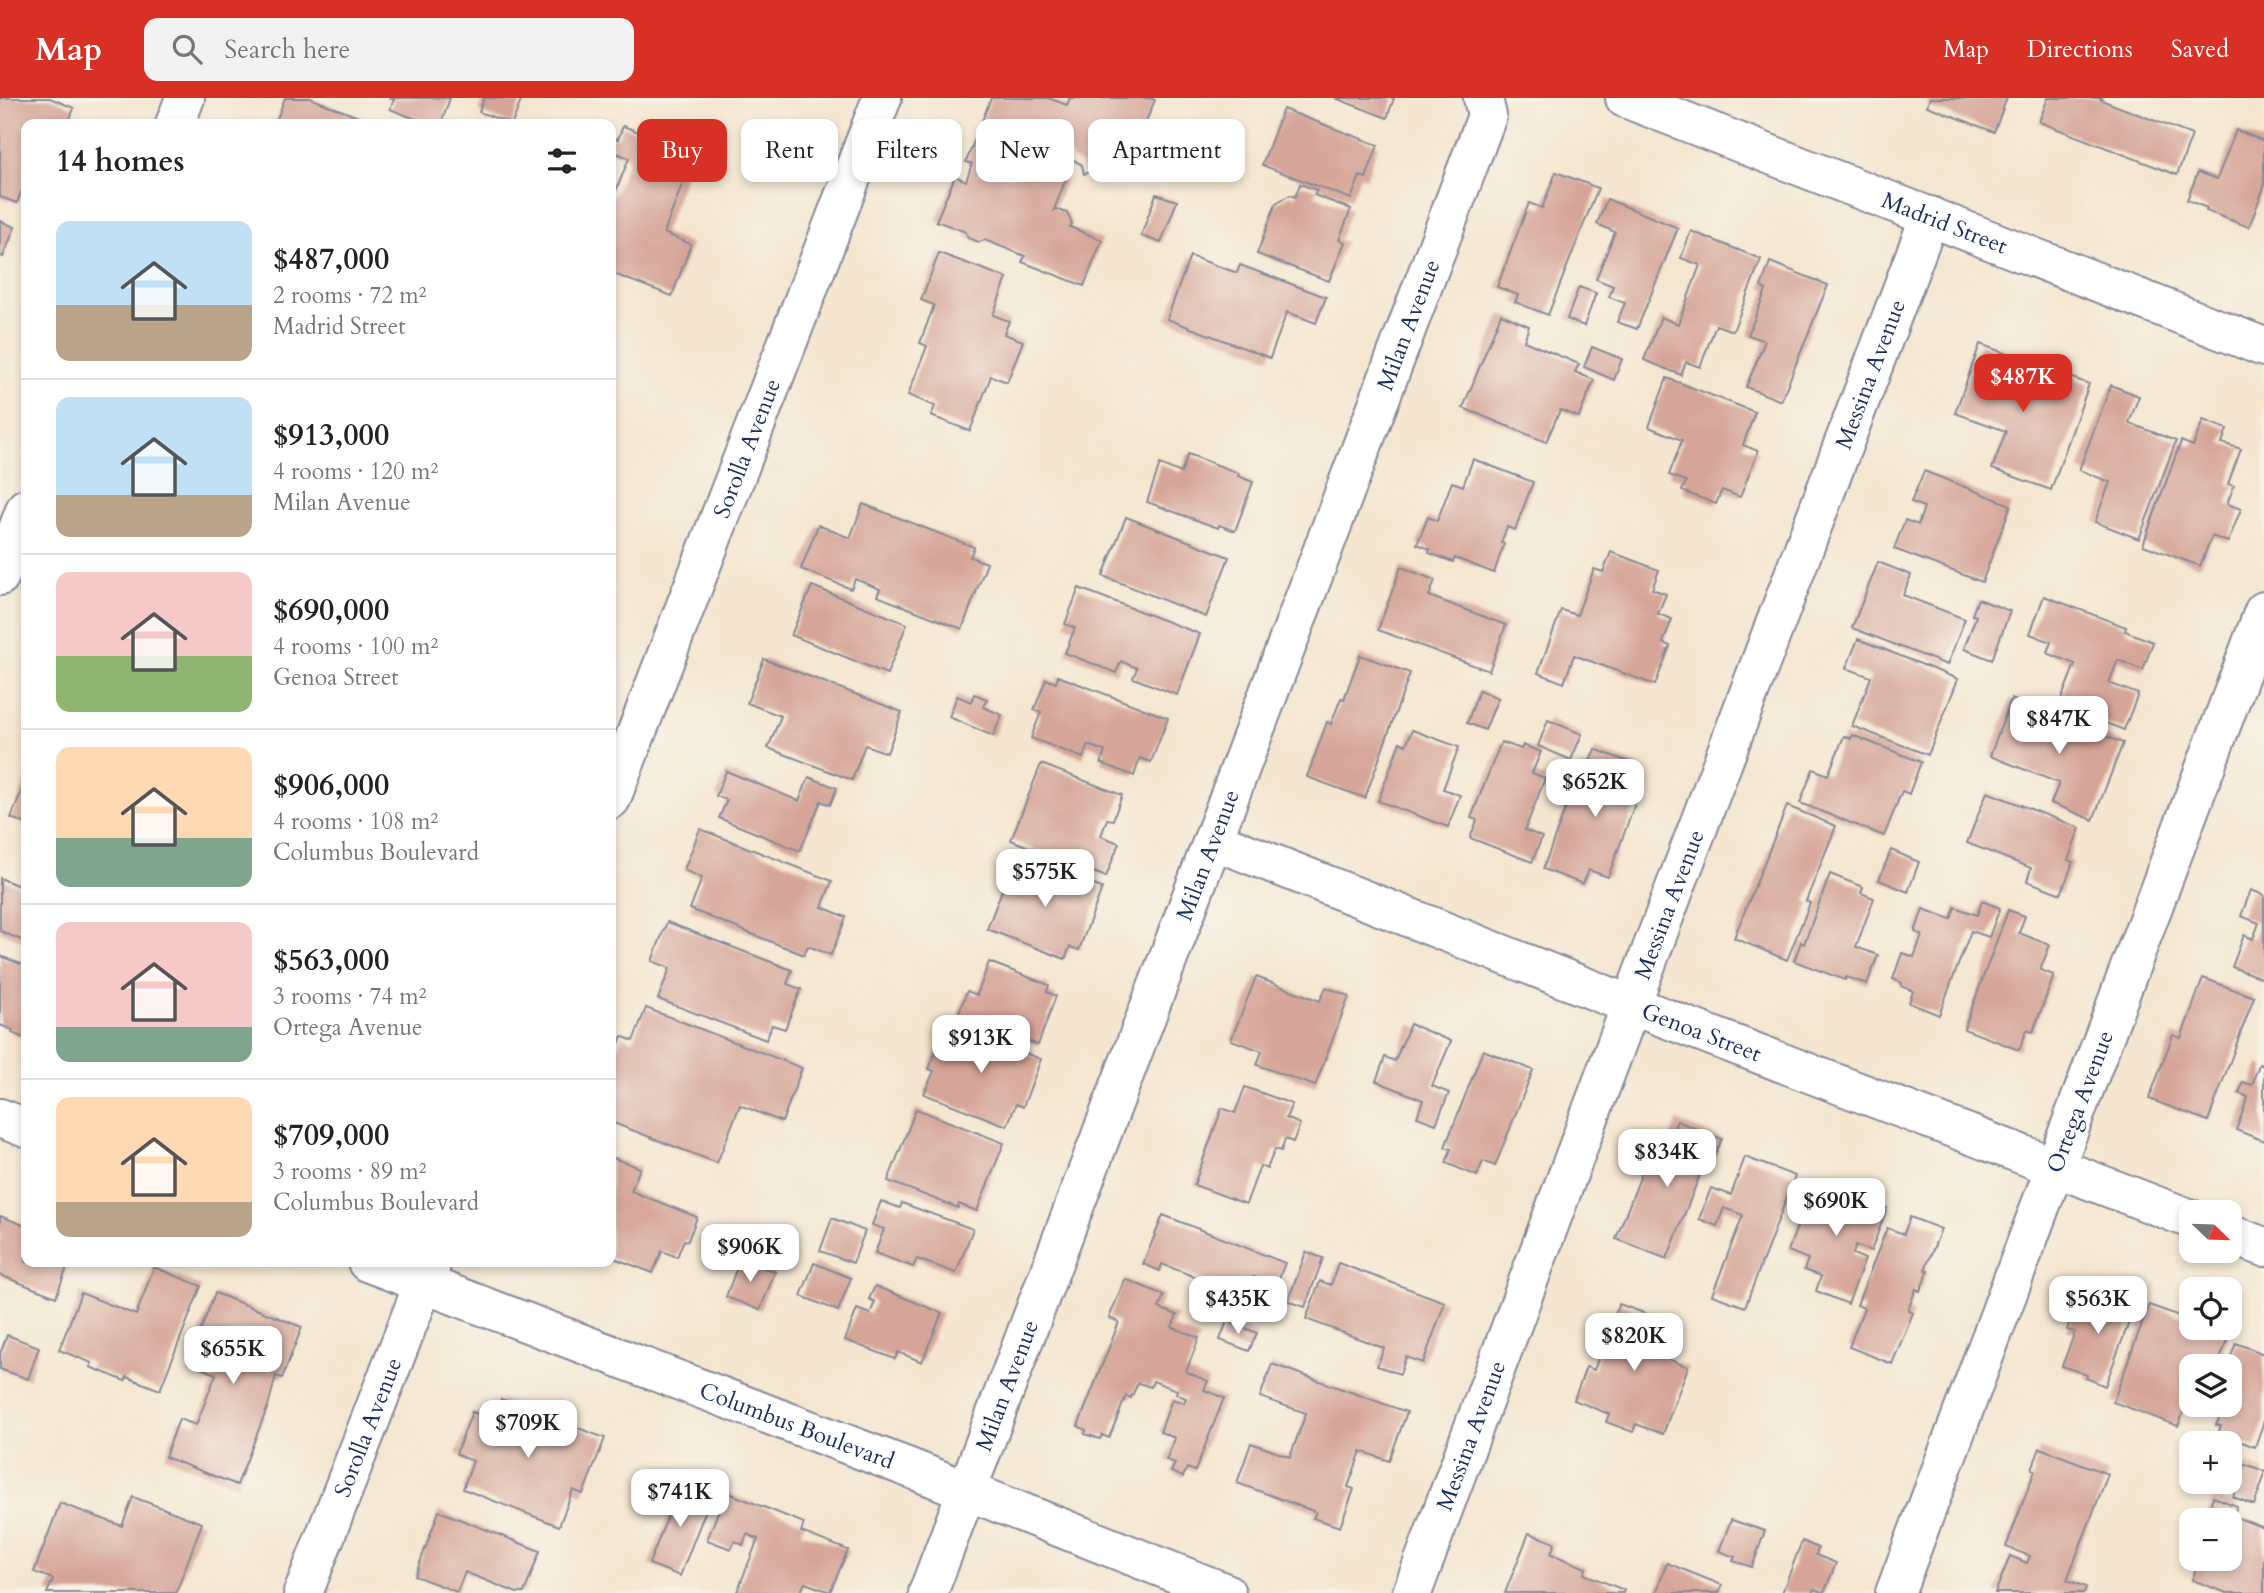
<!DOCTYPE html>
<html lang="en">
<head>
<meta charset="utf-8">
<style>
	:root { --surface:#fff; --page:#f2f2f2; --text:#222; --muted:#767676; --line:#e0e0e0; --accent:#d93025 }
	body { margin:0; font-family:Cardo,serif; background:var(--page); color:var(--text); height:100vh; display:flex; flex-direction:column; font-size:26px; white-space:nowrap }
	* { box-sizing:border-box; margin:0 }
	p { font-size:23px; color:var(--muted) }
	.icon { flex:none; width:38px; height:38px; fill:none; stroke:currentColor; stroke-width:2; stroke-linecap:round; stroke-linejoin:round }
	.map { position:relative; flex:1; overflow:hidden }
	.details { position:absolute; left:21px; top:21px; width:595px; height:1148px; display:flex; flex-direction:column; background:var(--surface); border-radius:14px; box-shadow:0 4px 10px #0003 }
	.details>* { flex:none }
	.banner { position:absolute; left:637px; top:21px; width:665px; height:63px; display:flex; gap:14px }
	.needle { width:46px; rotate:113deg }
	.fabs { position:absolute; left:2179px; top:1102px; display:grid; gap:14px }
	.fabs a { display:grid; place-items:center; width:63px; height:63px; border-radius:14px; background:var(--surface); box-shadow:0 4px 10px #0003; font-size:35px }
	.price { position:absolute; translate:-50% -60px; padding:0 16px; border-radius:14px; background:#fff; color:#222; font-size:23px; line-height:46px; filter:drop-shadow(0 2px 4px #0008) }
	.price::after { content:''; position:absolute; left:50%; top:42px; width:21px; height:16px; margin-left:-10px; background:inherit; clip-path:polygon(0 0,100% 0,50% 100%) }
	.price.active { background:var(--accent); color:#fff }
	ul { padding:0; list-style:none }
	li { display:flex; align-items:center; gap:21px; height:175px; padding:0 35px }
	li+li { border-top:2px solid var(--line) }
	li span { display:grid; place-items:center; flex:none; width:196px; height:140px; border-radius:14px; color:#555 }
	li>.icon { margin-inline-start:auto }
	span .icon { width:84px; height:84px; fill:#fffc; stroke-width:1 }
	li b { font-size:30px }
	h2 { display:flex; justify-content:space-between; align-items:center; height:84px; padding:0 35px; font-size:30px }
	.chip { padding:0 24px; border-radius:14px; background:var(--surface); box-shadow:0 4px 10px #0003; font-size:24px; line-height:63px }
	.chip.active { background:var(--accent); color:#fff }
	header { display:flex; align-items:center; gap:42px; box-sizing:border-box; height:98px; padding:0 35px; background:var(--accent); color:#fff }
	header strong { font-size:33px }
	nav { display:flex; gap:38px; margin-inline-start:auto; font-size:24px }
	.search { width:490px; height:63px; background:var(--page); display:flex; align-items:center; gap:18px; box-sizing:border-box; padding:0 24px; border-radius:14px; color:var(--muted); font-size:26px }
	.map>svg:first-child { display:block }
	.building { fill:#d6a599 }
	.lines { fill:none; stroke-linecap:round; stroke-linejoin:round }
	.minor-casing { stroke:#888a97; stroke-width:42 }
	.minor { stroke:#fff; stroke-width:38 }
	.labels { text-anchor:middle; stroke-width:5; stroke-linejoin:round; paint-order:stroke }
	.street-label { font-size:23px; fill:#1b2f5e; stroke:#f7f3e8 }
</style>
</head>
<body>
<header>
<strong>Map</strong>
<div class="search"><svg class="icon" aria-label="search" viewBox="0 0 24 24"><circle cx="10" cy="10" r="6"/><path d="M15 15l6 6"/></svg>Search here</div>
<nav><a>Map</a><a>Directions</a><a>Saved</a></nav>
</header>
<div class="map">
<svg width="2264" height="1495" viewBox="0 0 2264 1495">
	<rect width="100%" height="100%" fill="#f7f3e8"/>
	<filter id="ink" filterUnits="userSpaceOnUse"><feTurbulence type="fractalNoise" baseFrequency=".0143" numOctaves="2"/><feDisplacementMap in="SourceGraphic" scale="14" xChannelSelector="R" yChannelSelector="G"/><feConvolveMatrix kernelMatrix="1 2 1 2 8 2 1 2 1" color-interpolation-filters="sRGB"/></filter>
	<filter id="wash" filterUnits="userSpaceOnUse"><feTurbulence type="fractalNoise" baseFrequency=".00686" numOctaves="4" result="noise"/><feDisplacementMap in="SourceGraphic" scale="28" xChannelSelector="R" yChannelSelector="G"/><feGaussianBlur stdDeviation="1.57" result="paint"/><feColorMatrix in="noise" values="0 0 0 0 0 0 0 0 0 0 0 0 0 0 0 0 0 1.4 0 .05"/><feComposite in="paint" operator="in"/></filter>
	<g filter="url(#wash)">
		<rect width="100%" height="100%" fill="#f4e6d0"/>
		<g id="blocks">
			<path class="building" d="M0,0H50L74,10L68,26H26V82L17,105L0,99Z
				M285,0H310L376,26H275Z
				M389,0H450L441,26H428L390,11L394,2Z
				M484,0H522L512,26L479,14Z
				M991,0H1048L1067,7L1070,0H1150L1155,2L1138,42L1130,58L1084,76L1082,67L1072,61L1068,51L1062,67L1049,63L1046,70L1067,78L1054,112L1056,111L1067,115L1072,126L1070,129L1102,142L1084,188L1022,164L1025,158L985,142L979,144L968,140L966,134L936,123L955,78L966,83L972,66L966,64Z
				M1335,0H1394L1387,20Z
				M1930,0H2007L1994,34L1927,8Z
				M2048,0H2102L2101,2L2192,37L2177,77L2039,24Z
				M1283,11L1378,47L1366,80L1360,78L1351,101L1262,67Z
				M623,28L658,41L650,62L686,76L664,135L691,146L672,198L611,175V97L614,98L629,60L611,53V39L618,41Z
				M2236,32L2264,43V89L2249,129L2206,113L2207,110L2187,102L2198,74L2217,81Z
				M1556,74L1598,90L1548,217L1515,204L1518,197L1497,189L1529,105L1542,110Z
				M1300,86L1317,92L1314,97L1351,111L1339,142L1345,144L1329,183L1257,156L1276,105L1290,97L1295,99Z
				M1156,96L1177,103L1161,145L1141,138Z
				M1607,101L1678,130L1637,231L1617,224L1625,205L1609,199L1613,188L1596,181L1615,134L1597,126Z
				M0,123L15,129L3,159L0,157Z
				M1691,133L1761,161L1733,233L1716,227L1700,269L1686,264L1681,277L1644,262L1661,219L1678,226L1700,167L1681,160Z
				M939,155L1007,180L993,217L1009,223L1004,236L1023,243L1007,284L991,278L970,333L931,318L935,308L908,297L927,248L920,245L934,207L921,202Z
				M1190,158L1237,175L1240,167L1326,199L1316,225L1287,214L1270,260L1167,221Z
				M1770,164L1828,187L1781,303L1746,289L1765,243L1748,237L1766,192L1761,189Z
				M1579,189L1596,195L1584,228L1567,221Z
				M1501,216L1529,228L1524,243L1579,266L1575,274L1594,282L1579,319L1560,312L1546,344L1463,310Z
				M1980,246L2024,262L2020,272L2059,286L2062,276L2089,286L2051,392L1992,371L2006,333L1955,315Z
				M1592,249L1622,261L1614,282L1584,269Z
				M1667,280L1755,314L1743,347L1758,353L1740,399L1722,392L1716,406L1682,393L1686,383L1669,377L1682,342L1649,329Z
				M2111,287L2139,298L2129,325L2176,343L2139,441L2095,424L2110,384L2079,372Z
				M2203,322L2227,331L2222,345L2241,351L2228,386L2234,388L2227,406L2241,411L2228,444L2212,438L2200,468L2143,447L2181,343L2193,348Z
				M1188,356L1239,375L1238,378L1253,384L1235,433L1219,427L1218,430L1147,404L1160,366L1181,375Z
				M1473,361L1533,384L1515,432L1507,429L1501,445L1504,446L1494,475L1455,460L1453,464L1429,455L1430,451L1417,446L1428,419L1437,423L1452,384L1463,388Z
				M1924,373L2011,407L1982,484L1894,451L1905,422L1918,427L1924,409L1911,404Z
				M863,406L974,449L970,459L987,465L962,531L877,498L880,491L855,481L851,491L801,471L818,427L850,440Z
				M1126,419L1229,459L1206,519L1103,478Z
				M1611,454L1659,472L1652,491L1666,496L1658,516L1672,521L1663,545L1670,548L1655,587L1574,557L1564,585L1538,575L1561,512L1577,517L1594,471L1603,474Z
				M1878,464L1911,477L1903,497L1965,521L1947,567L1852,530Z
				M1401,469L1435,482L1429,498L1506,527L1489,573L1378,532Z
				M812,488L907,526L887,576L791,537Z
				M1079,490L1200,536L1177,597L1133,580L1137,570L1121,563L1116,575L1065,555L1075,530L1065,526Z
				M2044,498L2126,529L2125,533L2153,544L2143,572L2118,562L2109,585L2138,596L2124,632L2059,607L2075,566L2047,555L2051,544L2030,536Z
				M1978,501L2010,513L1992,562L1964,551L1976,518L1972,517Z
				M1858,541L1958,581L1928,657L1852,628L1871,579L1846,570Z
				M1360,557L1410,575L1365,700L1307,679L1327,624L1331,626L1341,600L1344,601Z
				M764,561L902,614L887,655L865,647L852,682L768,650L781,618L747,605Z
				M1058,578L1168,620L1151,664L1140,660L1134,678L1101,665L1105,653L1088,647L1083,660L1031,640L1041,614L1034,612L1046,581L1056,585Z
				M1479,592L1498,600L1485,632L1467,625Z
				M974,596L987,601L983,609L1002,617L993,638L949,619L957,598L971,604Z
				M2011,601L2123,645L2093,722L2051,705L2059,685L1990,658Z
				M1548,622L1582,636L1571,662L1538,648Z
				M1412,632L1459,649L1443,691L1460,697L1448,729L1378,703L1400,644L1406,647Z
				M1852,637L1921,664L1909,696L1902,693L1884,738L1800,705L1813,671L1828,677L1844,638L1851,641Z
				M1501,644L1521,651L1523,647L1541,654L1532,675L1545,680L1525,732L1542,739L1532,764L1470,740L1477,722L1471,720Z
				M1595,651L1639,668L1633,683L1642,687L1608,779L1589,772L1583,786L1543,771L1581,668L1587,670Z
				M1041,666L1122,697L1113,722L1107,721L1101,738L1119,745L1106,779L1011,742Z
				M726,673L799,703L809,679L837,690L830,707L821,703L800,753L719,720L727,702L716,698Z
				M26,682V726L11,720Z
				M1987,694L2080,730L2068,762L2073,764L2061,796L2027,783L2031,770L1967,745Z
				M1787,708L1836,728L1806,803L1810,805L1787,862L1734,840Z
				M700,731L832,783L822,809L846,819L831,857L808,848L804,857L690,811L702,780L684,772Z
				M1891,752L1919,764L1908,794L1879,782Z
				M1035,764L1102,790L1079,852L1070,849L1065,861L987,831L1011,769L1025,775L1027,770L1031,772Z
				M1830,776L1863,789L1861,795L1874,800L1856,849L1878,857L1867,886L1846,879L1845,882L1794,863L1801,844L1804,846Z
				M0,780L26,791V844L0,833Z
				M2251,792L2264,797V881L2232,869L2244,837L2253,841L2259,825L2241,818Z
				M1982,803L2000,810L1989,839L1971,833L1939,917L1909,905L1913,893L1901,888L1902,885L1893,881L1902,855L1914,859L1922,837L1915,834L1923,811L1951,821L1955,809L1977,817Z
				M2008,812L2025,818L2019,835L2050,847L2040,872L2054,877L2033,934L2027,932L2019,952L1964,931Z
				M667,824L792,872L787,886L801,891L785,931L772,927L766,942L658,901L670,870L652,863Z
				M0,858L26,868V941L12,935L13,932L0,927Z
				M989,864L1049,887L1047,894L1056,898L1038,947L958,917L967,893L977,897Z
				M1256,879L1320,903L1326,889L1349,898L1315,988L1257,967L1262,953L1231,942Z
				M2203,880L2254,899L2208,1023L2149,1001L2173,937L2181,940Z
				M646,910L802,970L782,1024L740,1007L717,1065L611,1024V966L622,938L633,943Z
				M1410,926L1451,943L1432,988L1449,995L1436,1026L1417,1019L1423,1002L1376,983L1385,959L1395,963Z
				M952,927L1041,961L1023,1009L1016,1006L1007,1028L924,996L934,973L929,971L938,948L943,949Z
				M1483,952L1533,972L1495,1068L1483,1063L1477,1078L1446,1065L1451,1051L1445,1049Z
				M2259,966L2264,968V1043L2236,1032L2248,999L2239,995L2243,984L2252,987Z
				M1245,989L1292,1006L1286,1020L1300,1026L1293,1044L1285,1041L1281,1053L1275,1051L1267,1071L1260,1068L1246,1106L1194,1087L1222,1010L1235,1015Z
				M916,1011L1004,1045L977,1113L959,1106L958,1110L888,1083Z
				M1677,1023L1722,1041L1709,1072L1703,1069L1667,1161L1616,1141L1655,1041L1667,1046Z
				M611,1059L640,1070L631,1093L697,1119L688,1143L684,1142L677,1159L662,1153L653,1175L611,1159Z
				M1745,1059L1795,1078L1745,1209L1712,1197L1743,1117L1724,1110L1717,1128L1699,1121L1711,1090L1731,1097Z
				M1814,1083L1887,1110L1871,1153L1856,1147L1853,1156L1865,1161L1848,1206L1816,1193L1821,1178L1804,1172L1808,1161L1788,1153Z
				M881,1103L900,1110L902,1105L973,1131L956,1175L917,1161L913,1169L875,1155L884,1131L872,1127Z
				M1163,1117L1285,1165L1276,1188L1254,1179L1247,1199L1162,1166L1160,1173L1143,1166Z
				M0,1118L26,1128V1164H69L56,1199L0,1177Z
				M1910,1119L1941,1131L1925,1172L1928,1173L1920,1193L1916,1191L1908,1212L1913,1215L1892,1266L1849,1249L1864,1210L1857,1207L1887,1130L1904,1136Z
				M832,1120L865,1133L853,1165L820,1153Z
				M1306,1154L1323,1160L1305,1209L1288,1203Z
				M740,1161L775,1174L760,1212L726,1199Z
				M814,1165L851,1180L838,1213L801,1198Z
				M1338,1165L1445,1204L1423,1265L1406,1259L1400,1276L1377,1268L1384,1250L1306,1221L1320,1183L1331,1187Z
				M154,1169L201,1188L160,1292L127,1279L125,1283L90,1269L92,1265L59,1252L81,1195L136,1217Z
				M1125,1181L1164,1197L1159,1210L1177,1217L1172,1229L1199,1240L1186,1274L1208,1283L1204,1292L1224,1300L1195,1373L1187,1370L1183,1379L1171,1374L1175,1365L1166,1362L1175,1340L1160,1334L1172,1301L1184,1305L1186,1300L1176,1296L1177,1292L1153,1283L1151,1289L1138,1285L1131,1300L1126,1298L1109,1340L1102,1337L1100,1341L1085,1336L1086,1332L1078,1328L1119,1224L1109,1220Z
				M875,1188L942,1215L922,1264L898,1254L895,1261L845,1242L857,1211L870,1216L875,1204L869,1201Z
				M2091,1192L2135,1208L2105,1288L2086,1280L2087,1277L2062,1268L2075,1234L2067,1232L2073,1213L2083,1216Z
				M215,1195L302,1229L282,1280L276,1278L268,1308L237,1387L165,1359L179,1321L196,1327L216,1276L188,1265Z
				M1619,1206L1677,1227L1665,1260L1688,1269L1663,1336L1636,1326L1633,1334L1606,1324L1609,1316L1574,1302L1586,1269L1594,1272Z
				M2149,1207L2191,1222V1230H2212L2229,1237L2217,1269H2191V1306L2187,1305L2178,1328L2113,1304Z
				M1227,1223L1257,1235L1249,1253L1220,1242Z
				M7,1237L39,1249L28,1281L0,1271V1256Z
				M2236,1245L2264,1256V1323L2255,1349L2218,1335L2221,1328L2216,1327L2220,1319L2210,1314L2213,1307H2230V1269H2227Z
				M1272,1266L1407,1314L1389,1363L1361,1353L1348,1389L1354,1391L1340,1429L1313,1420L1316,1414L1237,1385L1251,1345L1290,1359L1306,1315L1260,1299Z
				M501,1301L605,1340L583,1396L573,1392L559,1428L463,1391L473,1363L456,1356L472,1314L493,1321Z
				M2040,1350L2108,1376L2067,1482L2086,1489L2084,1495H1995L2010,1458L2027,1465L2030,1458L2006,1449L2035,1372L2032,1371Z
				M2245,1366L2264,1373V1379L2254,1407L2233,1399Z
				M681,1384L712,1396L680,1478L649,1466Z
				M726,1394L804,1425L801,1434L848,1452L830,1494L805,1485L800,1495L737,1494L758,1441L747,1436L743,1447L735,1443L731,1451L707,1442Z
				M133,1399L202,1425L176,1495H47L53,1481L34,1474L60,1405L122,1428Z
				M2213,1399L2237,1408L2233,1418L2264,1430V1495H2227L2192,1482L2199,1461H2230V1423H2205Z
				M439,1413L540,1453L524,1495H517L465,1474L457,1494L415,1478Z
				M1731,1422L1765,1433L1752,1469L1733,1463L1735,1459L1719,1453Z
				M1529,1435L1555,1445L1551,1456L1586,1470L1584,1476L1624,1492L1623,1495H1505Z
				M1802,1443L1818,1450L1816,1457L1836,1465L1824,1495L1814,1491L1812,1495H1782Z
				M1667,1465L1722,1487L1719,1495H1656Z"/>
		</g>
	</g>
	<g filter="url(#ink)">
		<use href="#blocks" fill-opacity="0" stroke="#888a97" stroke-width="2"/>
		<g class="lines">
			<defs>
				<g id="minor">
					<path id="s1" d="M1625,0L2264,249"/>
					<path d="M175,26L185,0"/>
					<path d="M0,478L26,410"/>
					<path id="s2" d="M611,701L882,0"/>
					<path id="s3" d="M1213,742L1631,907L2191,1121"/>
					<path d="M0,1020L26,1030"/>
					<path d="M2230,1136L2264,1149"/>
					<path id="s4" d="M367,1164L912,1371L1226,1495"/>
					<path id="s5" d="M303,1495L432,1164"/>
					<path id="s6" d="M928,1495L1487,18L1483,0"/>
					<path id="s7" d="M1412,1495L1656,840L1930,118"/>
					<path id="s8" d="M1895,1495L2264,513"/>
				</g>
			</defs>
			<use href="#minor" class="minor-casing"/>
			<use href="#minor" class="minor"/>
		</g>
	</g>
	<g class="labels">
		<g class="street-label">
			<text dy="8" stroke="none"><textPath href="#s1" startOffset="343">Madrid Street</textPath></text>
			<text dy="8" stroke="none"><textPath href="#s6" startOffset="1356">Milan Avenue</textPath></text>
			<text dy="8" stroke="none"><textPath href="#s7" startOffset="1302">Messina Avenue</textPath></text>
			<text dy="8" stroke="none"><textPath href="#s2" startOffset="376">Sorolla Avenue</textPath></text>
			<text dy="8" stroke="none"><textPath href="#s6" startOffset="789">Milan Avenue</textPath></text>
			<text dy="8" stroke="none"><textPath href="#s7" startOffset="735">Messina Avenue</textPath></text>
			<text dy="8" stroke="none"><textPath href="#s3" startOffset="525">Genoa Street</textPath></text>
			<text dy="8" stroke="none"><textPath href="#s8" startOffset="525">Ortega Avenue</textPath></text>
			<text dy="8" stroke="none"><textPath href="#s6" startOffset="222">Milan Avenue</textPath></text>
			<text dy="8" stroke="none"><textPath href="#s4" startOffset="460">Columbus Boulevard</textPath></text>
			<text dy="8" stroke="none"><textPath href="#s5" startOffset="178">Sorolla Avenue</textPath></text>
			<text dy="8" stroke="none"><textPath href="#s7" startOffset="168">Messina Avenue</textPath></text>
		</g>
	</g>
</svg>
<div class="fabs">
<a><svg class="needle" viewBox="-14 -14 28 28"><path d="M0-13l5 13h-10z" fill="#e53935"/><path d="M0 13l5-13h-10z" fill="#767676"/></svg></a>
<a><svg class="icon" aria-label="locate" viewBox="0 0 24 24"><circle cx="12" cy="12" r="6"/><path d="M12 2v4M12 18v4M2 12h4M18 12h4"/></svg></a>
<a><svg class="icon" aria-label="layers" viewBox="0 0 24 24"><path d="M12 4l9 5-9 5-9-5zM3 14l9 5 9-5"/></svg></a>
<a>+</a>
<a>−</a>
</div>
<b class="price active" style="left:2023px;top:316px">$487K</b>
<b class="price" style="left:2059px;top:658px">$847K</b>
<b class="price" style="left:1595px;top:721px">$652K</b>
<b class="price" style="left:1045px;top:811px">$575K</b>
<b class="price" style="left:981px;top:977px">$913K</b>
<b class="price" style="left:1667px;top:1091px">$834K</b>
<b class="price" style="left:1836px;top:1140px">$690K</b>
<b class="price" style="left:750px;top:1186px">$906K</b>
<b class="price" style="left:1238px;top:1238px">$435K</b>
<b class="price" style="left:2098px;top:1238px">$563K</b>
<b class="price" style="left:1634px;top:1275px">$820K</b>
<b class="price" style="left:233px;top:1288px">$655K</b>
<b class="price" style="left:528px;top:1362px">$709K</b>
<b class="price" style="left:680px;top:1431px">$741K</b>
<div class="banner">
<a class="chip active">Buy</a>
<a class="chip">Rent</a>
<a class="chip">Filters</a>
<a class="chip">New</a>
<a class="chip">Apartment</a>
</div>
<section class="details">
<h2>14 homes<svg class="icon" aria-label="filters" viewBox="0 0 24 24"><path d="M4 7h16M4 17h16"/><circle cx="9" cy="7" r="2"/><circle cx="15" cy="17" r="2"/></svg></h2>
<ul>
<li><span style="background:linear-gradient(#bfe0f5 60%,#b9a48a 0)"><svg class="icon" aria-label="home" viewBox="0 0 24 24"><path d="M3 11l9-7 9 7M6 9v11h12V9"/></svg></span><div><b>$487,000</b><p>2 rooms · 72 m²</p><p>Madrid Street</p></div></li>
<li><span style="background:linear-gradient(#bfe0f5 70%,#b9a48a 0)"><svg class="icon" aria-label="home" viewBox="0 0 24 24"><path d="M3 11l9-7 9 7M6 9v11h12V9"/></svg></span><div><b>$913,000</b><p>4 rooms · 120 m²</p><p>Milan Avenue</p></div></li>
<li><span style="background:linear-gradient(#f6c9c9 60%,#8fb573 0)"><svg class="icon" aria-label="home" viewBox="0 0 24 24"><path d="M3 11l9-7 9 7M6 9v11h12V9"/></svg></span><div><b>$690,000</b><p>4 rooms · 100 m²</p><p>Genoa Street</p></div></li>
<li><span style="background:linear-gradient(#ffd9b3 65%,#7fa58c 0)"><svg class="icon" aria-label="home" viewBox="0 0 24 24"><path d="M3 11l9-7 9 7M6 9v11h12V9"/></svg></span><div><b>$906,000</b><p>4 rooms · 108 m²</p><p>Columbus Boulevard</p></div></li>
<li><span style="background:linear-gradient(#f6c9c9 75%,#7fa58c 0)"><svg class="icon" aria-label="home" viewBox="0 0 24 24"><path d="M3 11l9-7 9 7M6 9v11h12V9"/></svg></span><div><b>$563,000</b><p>3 rooms · 74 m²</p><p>Ortega Avenue</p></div></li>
<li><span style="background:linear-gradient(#ffd9b3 75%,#b9a48a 0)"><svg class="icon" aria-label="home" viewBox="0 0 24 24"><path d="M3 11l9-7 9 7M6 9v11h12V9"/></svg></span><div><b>$709,000</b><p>3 rooms · 89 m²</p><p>Columbus Boulevard</p></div></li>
</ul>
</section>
</div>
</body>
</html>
